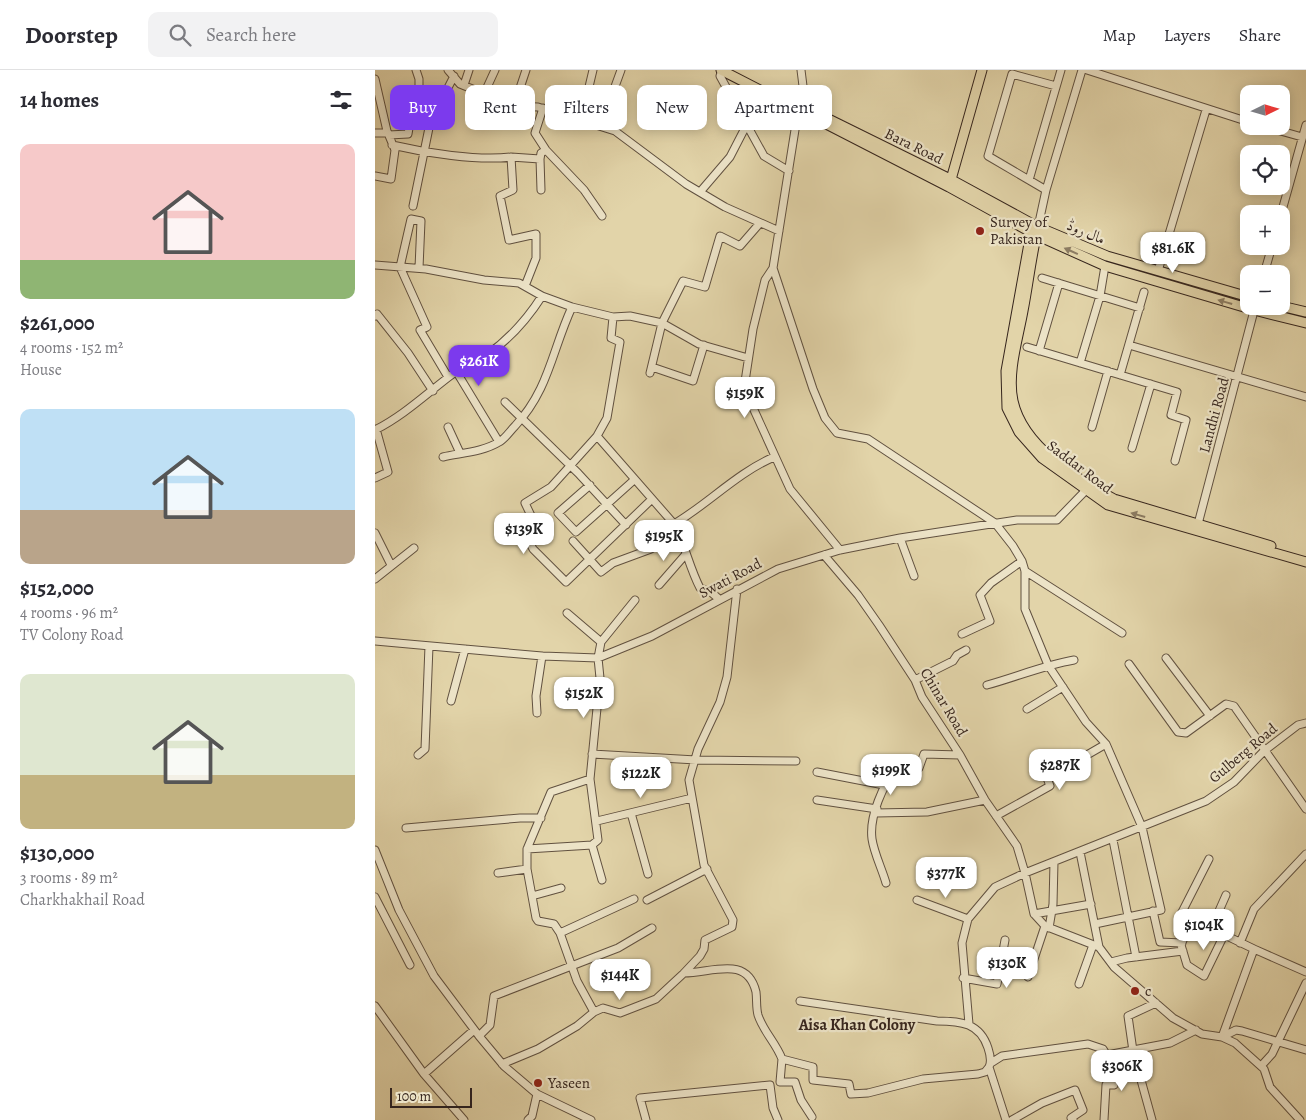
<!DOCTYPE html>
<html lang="en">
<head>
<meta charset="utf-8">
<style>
	:root { --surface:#fff; --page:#f2f2f3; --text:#2b2b33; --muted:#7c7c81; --line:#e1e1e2; --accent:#7c3aed }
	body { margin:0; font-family:Alegreya,Amiri,serif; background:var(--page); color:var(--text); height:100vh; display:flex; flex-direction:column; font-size:19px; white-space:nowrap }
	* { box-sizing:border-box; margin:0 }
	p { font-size:16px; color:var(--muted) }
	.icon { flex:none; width:28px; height:28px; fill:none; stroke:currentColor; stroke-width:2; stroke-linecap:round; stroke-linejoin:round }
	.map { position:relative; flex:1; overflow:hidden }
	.sheet { display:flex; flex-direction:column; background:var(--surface); width:375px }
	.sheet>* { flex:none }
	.banner { position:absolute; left:15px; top:15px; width:475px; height:45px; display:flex; gap:10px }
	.needle { width:32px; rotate:85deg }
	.buttons { position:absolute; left:865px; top:15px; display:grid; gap:10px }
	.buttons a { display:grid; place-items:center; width:50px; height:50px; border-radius:10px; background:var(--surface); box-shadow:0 2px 12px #0003; font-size:25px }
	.scale { position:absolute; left:15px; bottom:12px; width:82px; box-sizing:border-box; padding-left:5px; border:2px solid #36251d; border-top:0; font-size:14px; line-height:18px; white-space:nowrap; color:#36251d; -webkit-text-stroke:4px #ece3c7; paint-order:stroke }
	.price { position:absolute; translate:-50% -42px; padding:0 11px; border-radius:10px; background:#fff; color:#222; font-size:16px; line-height:32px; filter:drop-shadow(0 1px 2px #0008) }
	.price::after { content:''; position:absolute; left:50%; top:30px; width:15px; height:11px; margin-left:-8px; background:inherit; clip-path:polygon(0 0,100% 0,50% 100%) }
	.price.active { background:var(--accent); color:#fff }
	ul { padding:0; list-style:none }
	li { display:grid; align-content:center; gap:10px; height:265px; padding:0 20px }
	li span { display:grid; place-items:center; height:155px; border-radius:10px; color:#555 }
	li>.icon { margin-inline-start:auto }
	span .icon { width:90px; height:90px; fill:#fffc; stroke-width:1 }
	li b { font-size:21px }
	h2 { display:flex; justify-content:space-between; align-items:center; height:60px; padding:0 20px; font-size:21px }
	.chip { padding:0 18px; border-radius:10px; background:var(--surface); box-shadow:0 2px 12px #0003; font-size:18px; line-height:45px }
	.chip.active { background:var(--accent); color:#fff }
	header { display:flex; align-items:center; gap:30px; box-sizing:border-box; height:70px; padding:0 25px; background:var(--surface); border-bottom:1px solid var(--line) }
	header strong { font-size:24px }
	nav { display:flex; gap:28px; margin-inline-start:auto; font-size:18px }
	.search { width:350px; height:45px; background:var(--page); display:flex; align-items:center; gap:12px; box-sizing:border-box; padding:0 18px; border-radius:10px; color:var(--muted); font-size:19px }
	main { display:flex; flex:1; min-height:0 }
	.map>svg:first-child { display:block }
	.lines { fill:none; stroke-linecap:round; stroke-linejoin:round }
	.minor-casing { stroke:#615140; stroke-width:9 }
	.major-casing { stroke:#36251d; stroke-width:11 }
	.minor { stroke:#ece3c7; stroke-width:7 }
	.major { stroke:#e2d4a9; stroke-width:9 }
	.oneway { fill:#8c7c63 }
	.poi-dot { fill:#8f2418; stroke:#ece3c7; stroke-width:2 }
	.labels { text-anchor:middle; stroke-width:4.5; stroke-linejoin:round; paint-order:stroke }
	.street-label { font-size:15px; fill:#36251d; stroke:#ece3c7 }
	.poi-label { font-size:15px; fill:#36251d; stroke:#ece3c7; text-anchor:start }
	.neighbourhood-label { font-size:16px; font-weight:bold; fill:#36251d; stroke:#ece3c7 }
</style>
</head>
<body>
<header>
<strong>Doorstep</strong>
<div class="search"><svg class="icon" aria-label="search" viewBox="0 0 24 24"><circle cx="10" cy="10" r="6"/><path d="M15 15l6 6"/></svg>Search here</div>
<nav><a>Map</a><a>Layers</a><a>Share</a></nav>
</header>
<main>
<section class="sheet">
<h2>14 homes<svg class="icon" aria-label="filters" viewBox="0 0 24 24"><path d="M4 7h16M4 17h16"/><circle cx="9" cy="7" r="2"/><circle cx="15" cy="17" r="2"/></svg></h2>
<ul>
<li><span style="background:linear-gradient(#f6c9c9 75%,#8fb573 0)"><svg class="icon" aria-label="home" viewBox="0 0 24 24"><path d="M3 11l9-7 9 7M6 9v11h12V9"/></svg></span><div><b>$261,000</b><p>4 rooms · 152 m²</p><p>House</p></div></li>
<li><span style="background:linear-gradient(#bfe0f5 65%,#b9a48a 0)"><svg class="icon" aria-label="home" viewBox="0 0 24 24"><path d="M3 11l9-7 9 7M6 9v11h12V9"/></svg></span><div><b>$152,000</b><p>4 rooms · 96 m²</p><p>TV Colony Road</p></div></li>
<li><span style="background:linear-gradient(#dfe7d0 65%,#c2b280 0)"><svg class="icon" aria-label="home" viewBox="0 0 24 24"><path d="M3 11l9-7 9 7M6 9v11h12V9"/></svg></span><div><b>$130,000</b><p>3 rooms · 89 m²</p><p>Charkhakhail Road</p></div></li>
</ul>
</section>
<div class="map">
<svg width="931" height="1050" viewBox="0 0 931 1050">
	<rect width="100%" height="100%" fill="#e2d4a9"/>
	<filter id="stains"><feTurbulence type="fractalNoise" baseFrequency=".004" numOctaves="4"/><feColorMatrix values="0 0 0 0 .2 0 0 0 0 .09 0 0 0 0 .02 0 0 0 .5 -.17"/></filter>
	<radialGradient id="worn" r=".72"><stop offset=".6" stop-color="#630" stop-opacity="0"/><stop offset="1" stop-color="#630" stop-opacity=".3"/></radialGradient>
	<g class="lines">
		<defs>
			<path id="minor" d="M73,0L85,14L139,36L163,37L240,61L311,114L350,137L404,161
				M347,0L345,6L389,86L414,101
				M712,0L874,52
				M0,9L12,61L20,80L16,109L0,106
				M89,15L94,0
				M109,24L120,0
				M234,33L246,0
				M424,35L429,24L426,0
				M139,36L151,0
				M168,38L160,63L171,80L209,120L227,146
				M423,41L398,198L438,319L450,348L462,363L493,369L620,453L638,476L647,491L650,501V539L673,595L711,652L731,674L767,757L786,840L720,854
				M179,42L192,28L213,21L218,0
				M888,56L927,67
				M0,63H13
				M14,65L33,64L39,29L44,30V9L41,0
				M17,75C51,83 102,91 136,87L138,120L125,126L134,170L161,164V188L150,216
				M136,87L165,89L166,83L171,80
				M165,89L166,120
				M654,110L686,0
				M671,120L613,86L637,4L681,16
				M325,122L355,87L371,56
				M38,136L55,53L79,6
				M906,144L931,55
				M663,157L671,120L707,0
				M0,195L51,199L109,210L144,213L167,226L197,237L238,247L255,246L287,253L324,274L373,288
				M44,198L46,151L36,149L25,197L52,257L45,260L73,307
				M398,198L390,210L378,259L369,318L415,419L465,480
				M783,201L831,40
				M889,204L897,176
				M667,208L765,238
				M0,246L2,244L33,283L58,321
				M238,247L236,268L245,272L232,348L222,366L176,417L150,433L160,454L154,471L158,479L191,512L277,429
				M754,275L931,327
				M652,277L802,322L796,345L811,350L800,391
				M664,281L684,213
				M705,293L725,226L730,196
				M277,297L318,311L329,275
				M81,301L124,372
				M275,303L287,253L308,211L330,217L345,166L365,176L385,153
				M745,305L769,222
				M130,332L203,403L251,455
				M73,357L85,383
				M717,357L733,301
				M0,360C28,346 50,325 75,306C86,297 100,293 112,285C133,270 153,248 167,226
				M222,366L299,454C310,474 314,497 325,518L337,523L344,529
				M757,378L776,314
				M68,387C85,383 108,382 124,372C130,369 135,361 140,356C174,320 177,280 197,237
				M0,408L13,402L1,359
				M215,415L183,443L201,462L259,410
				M299,454C333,434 362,403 399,387
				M823,454L880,237
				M0,463L16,495
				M525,468L539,506
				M198,471L226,502L238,493L276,479L304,462
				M449,485L483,525L504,555L540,610L547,627L585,685L610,730L642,776L650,803L659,844L670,856L724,877
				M650,501L747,563
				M0,509L39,478
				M284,515L311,484
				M192,543L226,572
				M587,564L615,551L605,525L616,513L647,491
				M0,571L167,586L223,588L277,566L403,499L465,480L525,468L642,450H682L715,416
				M791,588L835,646
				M754,594L803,662L811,663L851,634L859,636L931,739
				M540,610L578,591L582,585L591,580
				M612,615C641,607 670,595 699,590
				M76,631L90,579
				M652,639L688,617
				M162,643L161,626L167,586
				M217,684L321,690L421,691
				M43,685L50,679L54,576
				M442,702L509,715
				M215,709L176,722L152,779V799L161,848L163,851L179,854L185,863L202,911L219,942
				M442,730L502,739
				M256,743L273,804
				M501,743L552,742L610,730
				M621,746L675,716L672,708L731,674
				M222,751L317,728
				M31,758L145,748H166
				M738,770L761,887
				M217,775L227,810
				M152,779L217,775L223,770L215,709L225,608L223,588L226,572L260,530
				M0,780L24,840L59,906L104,966
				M705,782L724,877L739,897L798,948L827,964L847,967L879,879L806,844L834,789
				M123,803L152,799
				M511,813C507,799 499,783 497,769C494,746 508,715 522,697L544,698L549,684L585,685
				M157,826L186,818
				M0,827L35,895
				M272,830L332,799
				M542,830L593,849
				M778,841L785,872L807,873
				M659,844L716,834
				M817,849L806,875L812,895L829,906L849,865
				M674,858L678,834L679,792
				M836,859L851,825
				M185,863L259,829
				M865,873L879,839L931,784
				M879,879L931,902
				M736,892L752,888L808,881
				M309,903C337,903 372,885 381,922C382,930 381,938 383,945C388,961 401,973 407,989L438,997V1010L474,1014L476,1024L493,1023L548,1009L603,1004L610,1002L614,997
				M653,907L670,856
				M588,908L622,914L630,870
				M704,914L718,875
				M425,931L562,951C586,951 605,953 613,978C615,984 617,991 614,997L631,1050
				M0,936L49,1004L89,1050
				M594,954L587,873L593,849L620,817L650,803L831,731L859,712L889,681L923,655L931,653
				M847,967L860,973L889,999L895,1017L925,1050
				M847,967L861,960L867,961L931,980
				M732,985L795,973L821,960
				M407,989L405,1012H420L426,1030L437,1047
				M616,993L627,986L713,974L728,979L736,992L739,1015H731L729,1050
				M127,994L163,979L202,956L219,942L228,938L245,943L281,929L309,903L325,886L329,879L330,870L357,857L358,850L329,795L314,710L323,679L345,632L352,607L362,519
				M886,996L897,984L931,913
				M49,1004L99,960
				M162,1024L216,1050
				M153,1050L157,1046L162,1024L129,996L104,966L115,955L119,926L243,878L277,858
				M271,1050L265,1028L395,1015L398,1038L403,1050
				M637,1050L667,1033L700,1020L708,1040L696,1048L698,1050
				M777,1050L758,981L753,946L781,933"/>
			<path id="major" d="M346,0L574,117L661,165L730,196L879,240L931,253
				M417,31L575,109L663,157L732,186L874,227
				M575,113L607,0
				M657,157L631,301L632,338L644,362L667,388L733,435L931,492
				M662,162C656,188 653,215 648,241C643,269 632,303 638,331C648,377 701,408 739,429L896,476
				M906,236L931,242"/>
		</defs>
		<use href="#minor" class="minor-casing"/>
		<use href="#major" class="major-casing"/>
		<use href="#minor" class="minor"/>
		<use href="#major" class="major"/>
	</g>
	<defs><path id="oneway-solid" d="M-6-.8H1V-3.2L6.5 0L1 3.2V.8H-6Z" transform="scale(1.25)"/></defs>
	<g class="oneway">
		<use href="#oneway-solid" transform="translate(696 181) rotate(-156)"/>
		<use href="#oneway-solid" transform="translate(850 232) rotate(-164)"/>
		<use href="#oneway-solid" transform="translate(763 445) rotate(-164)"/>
	</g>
	<g class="poi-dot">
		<circle cx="605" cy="161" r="5"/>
		<circle cx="760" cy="921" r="5"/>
		<circle cx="163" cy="1013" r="5"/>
	</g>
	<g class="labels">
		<g class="street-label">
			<text transform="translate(539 76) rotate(26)" y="5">Bara Road</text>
			<text transform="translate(711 162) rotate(23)" y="5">مال روڈ</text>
			<text transform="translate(839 345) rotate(-75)" y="5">Landhi Road</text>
			<text transform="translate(705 397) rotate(37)" y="5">Saddar Road</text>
			<text transform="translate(355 508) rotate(-28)" y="5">Swati Road</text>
			<text transform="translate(569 632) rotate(59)" y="5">Chinar Road</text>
			<text transform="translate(868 683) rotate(-40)" y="5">Gulberg Road</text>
		</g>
		<g class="poi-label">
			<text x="615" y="157">Survey of<tspan x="615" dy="17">Pakistan</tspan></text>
			<text x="770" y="926">c</text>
			<text x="173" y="1018">Yaseen</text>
		</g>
		<g class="neighbourhood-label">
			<text x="482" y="960">Aisa Khan Colony</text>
		</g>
	</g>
	<rect width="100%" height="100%" filter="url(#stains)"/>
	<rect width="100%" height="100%" fill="url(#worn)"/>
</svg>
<div class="buttons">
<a><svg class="needle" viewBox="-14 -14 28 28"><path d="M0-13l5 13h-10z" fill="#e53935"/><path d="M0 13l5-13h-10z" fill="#7c7c81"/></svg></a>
<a><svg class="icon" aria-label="locate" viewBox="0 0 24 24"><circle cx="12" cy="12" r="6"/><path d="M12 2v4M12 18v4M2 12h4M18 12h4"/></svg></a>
<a>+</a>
<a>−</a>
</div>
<div class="scale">100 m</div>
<b class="price" style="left:798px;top:204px">$81.6K</b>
<b class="price active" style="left:104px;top:317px">$261K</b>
<b class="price" style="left:370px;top:349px">$159K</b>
<b class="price" style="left:149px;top:485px">$139K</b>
<b class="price" style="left:289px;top:492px">$195K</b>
<b class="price" style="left:209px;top:649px">$152K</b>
<b class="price" style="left:685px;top:721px">$287K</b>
<b class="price" style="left:516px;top:726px">$199K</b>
<b class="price" style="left:266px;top:729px">$122K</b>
<b class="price" style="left:571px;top:829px">$377K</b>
<b class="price" style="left:829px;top:881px">$104K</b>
<b class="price" style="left:632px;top:919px">$130K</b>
<b class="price" style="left:245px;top:931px">$144K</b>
<b class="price" style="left:747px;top:1022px">$306K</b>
<div class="banner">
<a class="chip active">Buy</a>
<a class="chip">Rent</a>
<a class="chip">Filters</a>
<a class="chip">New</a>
<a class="chip">Apartment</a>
</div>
</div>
</main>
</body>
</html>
